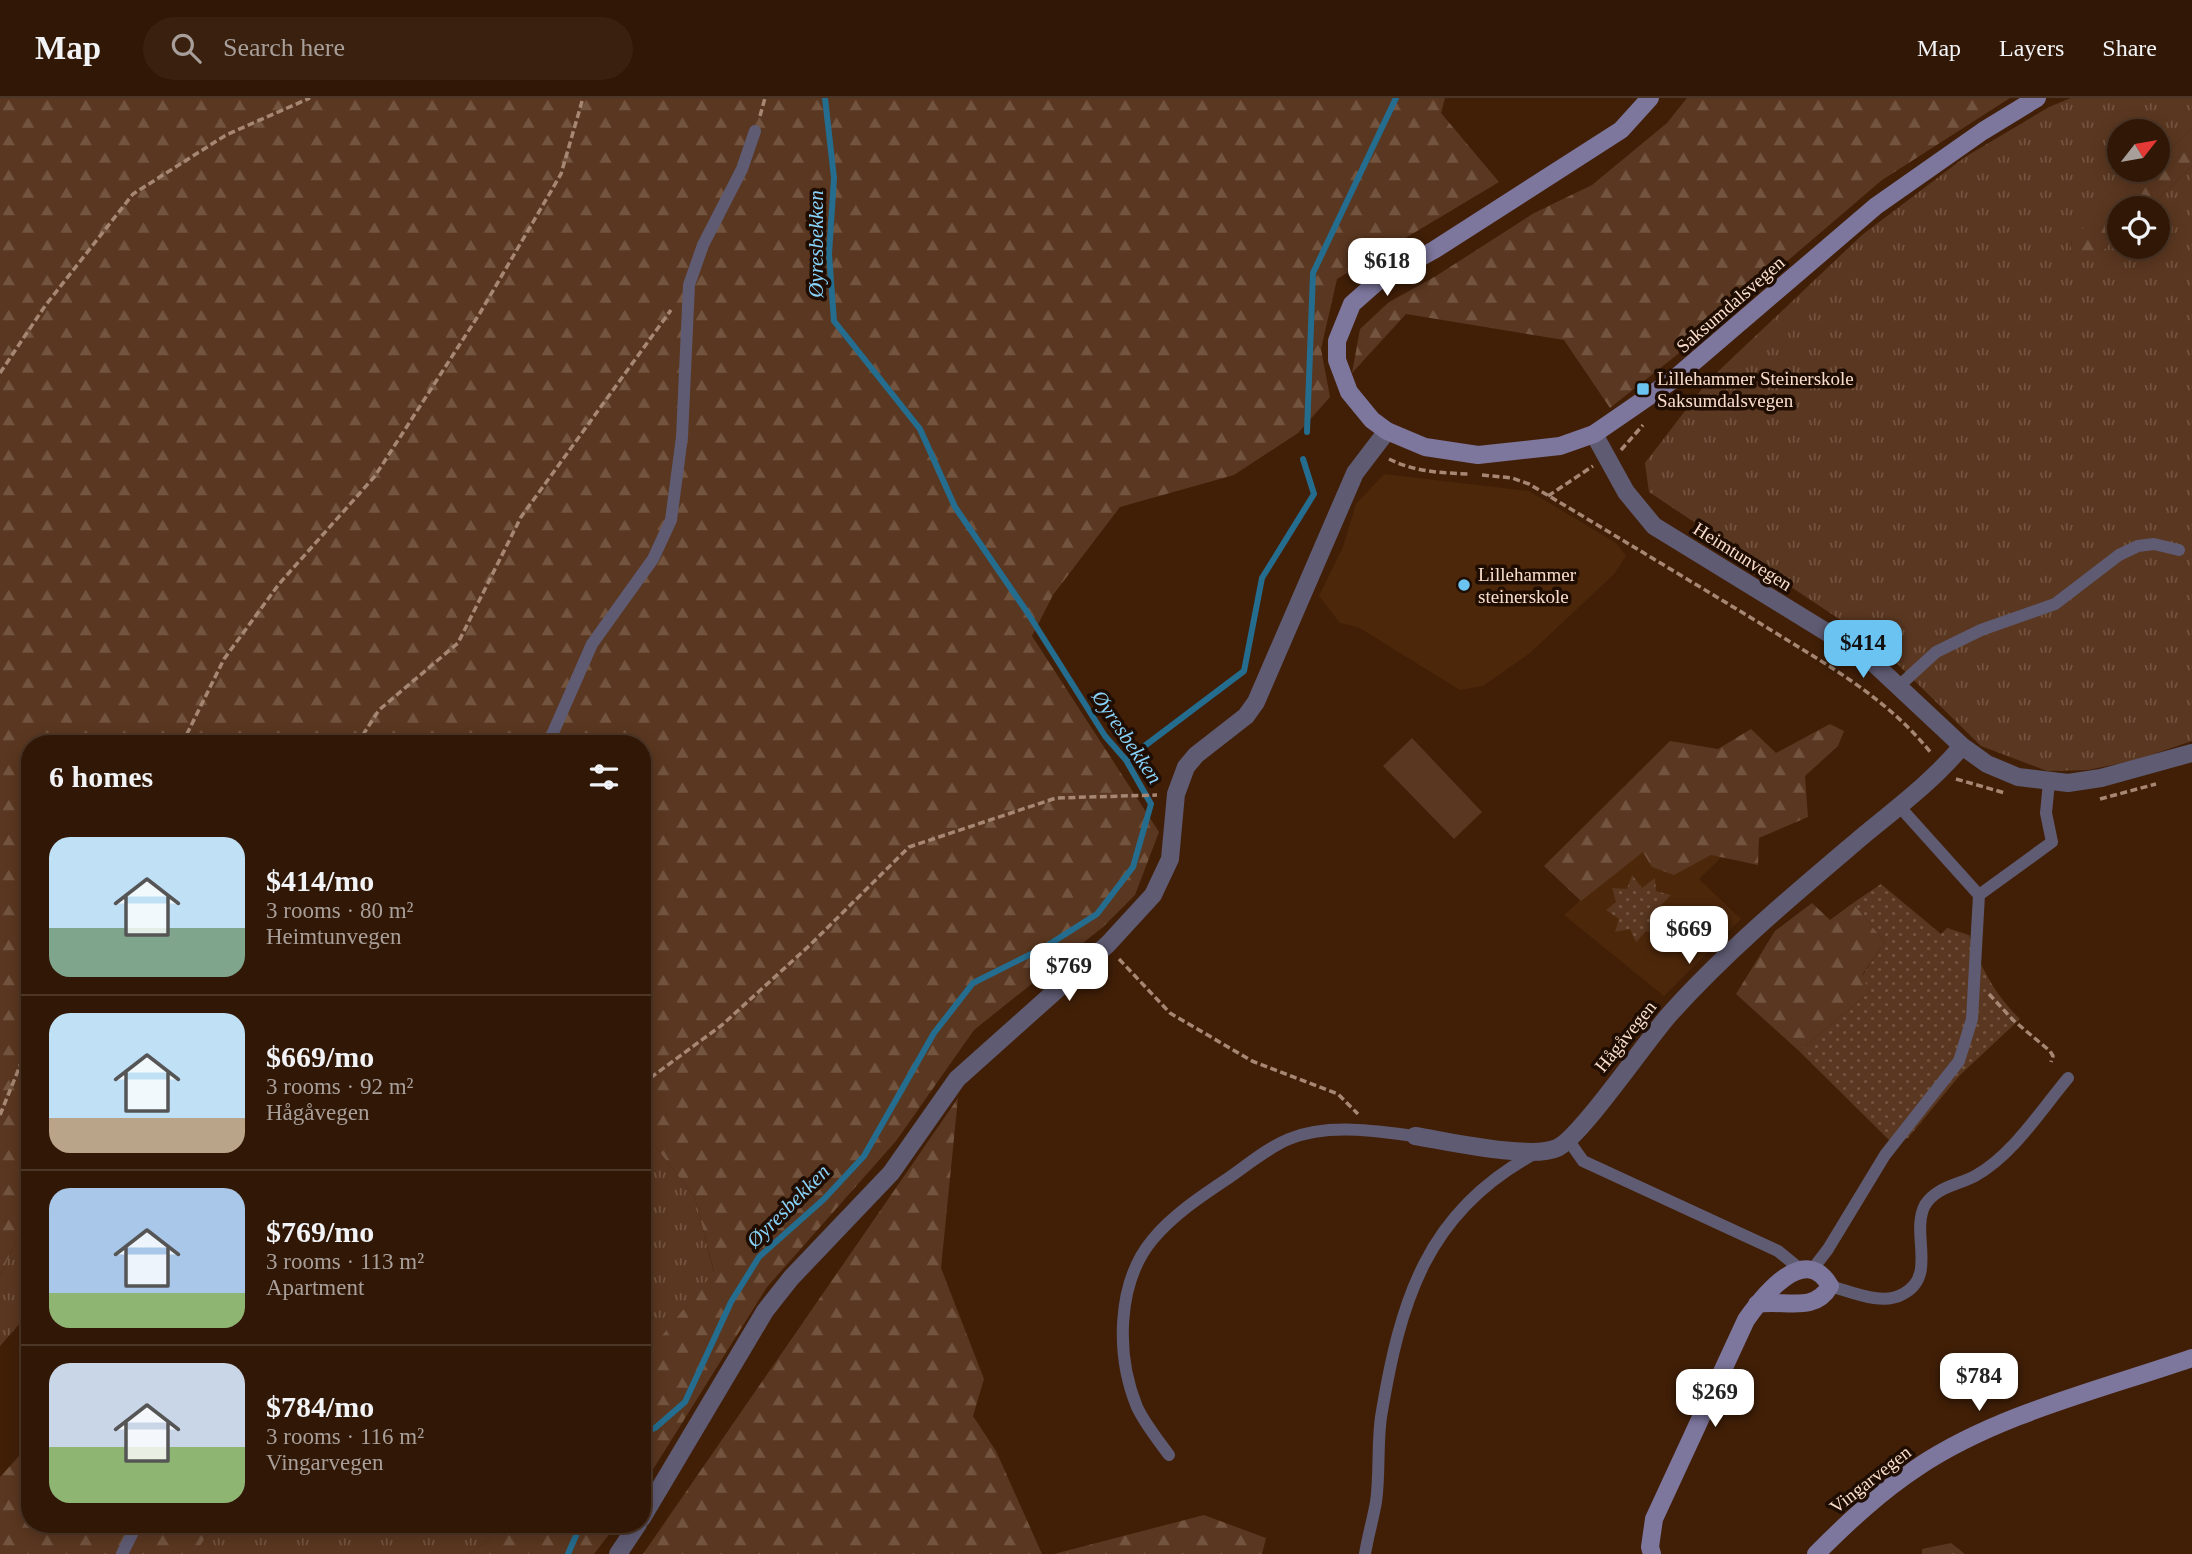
<!DOCTYPE html>
<html lang="en">
<head>
<meta charset="utf-8">
<style>
	:root { --surface:#311705; --page:#39200f; --text:#f1f3f6; --muted:#a89f9a; --line:#4c3627; --accent:#6ac3f1 }
	body { margin:0; font-family:Georgia,serif; background:var(--page); color:var(--text); height:100vh; display:flex; flex-direction:column; font-size:26px; white-space:nowrap }
	* { box-sizing:border-box; margin:0 }
	p { font-size:23px; color:var(--muted) }
	.icon { flex:none; width:38px; height:38px; fill:none; stroke:currentColor; stroke-width:2; stroke-linecap:round; stroke-linejoin:round }
	.map { position:relative; flex:1; overflow:hidden }
	.sheet { position:absolute; left:21px; top:637px; width:630px; height:798px; display:flex; flex-direction:column; background:var(--surface); border-radius:28px; box-shadow:0 4px 18px #0003,0 0 0 2px var(--line) }
	.sheet>* { flex:none }
	.needle { width:46px; rotate:59deg }
	.tools { position:absolute; left:2107px; top:21px; display:grid; gap:14px }
	.tools a { display:grid; place-items:center; width:63px; height:63px; border-radius:50%; background:var(--surface); box-shadow:0 4px 18px #0003,0 0 0 2px var(--line); font-size:35px }
	.price { position:absolute; translate:-50% -60px; padding:0 16px; border-radius:14px; background:#fff; color:#222; font-size:23px; line-height:46px; filter:drop-shadow(0 2px 4px #0008) }
	.price::after { content:''; position:absolute; left:50%; top:42px; width:21px; height:16px; margin-left:-10px; background:inherit; clip-path:polygon(0 0,100% 0,50% 100%) }
	.price.current { background:var(--accent); color:#111 }
	ul { padding:0; list-style:none }
	li { display:flex; align-items:center; gap:21px; height:175px; padding:0 28px }
	li+li { border-top:2px solid var(--line) }
	li span { display:grid; place-items:center; flex:none; width:196px; height:140px; border-radius:21px; color:#555 }
	li>.icon { margin-inline-start:auto }
	span .icon { width:84px; height:84px; fill:#fffc; stroke-width:1 }
	li b { font-size:30px }
	h2 { display:flex; justify-content:space-between; align-items:center; height:84px; padding:0 28px; font-size:30px }
	header { display:flex; align-items:center; gap:42px; box-sizing:border-box; height:98px; padding:0 35px; background:var(--surface); border-bottom:2px solid var(--line) }
	header strong { font-size:33px }
	nav { display:flex; gap:38px; margin-inline-start:auto; font-size:24px }
	.search { width:490px; height:63px; background:var(--page); display:flex; align-items:center; gap:18px; box-sizing:border-box; padding:0 24px; border-radius:38px; color:var(--muted); font-size:26px }
	.map>svg:first-child { display:block }
	.built { fill:#4d270a }
	.grass { fill:url(#grass-tufts) }
	.forest { fill:url(#forest-firs) }
	.park { fill:url(#park-dots) }
	.garden { fill:#5a3720 }
	.lines { fill:none; stroke-linecap:round; stroke-linejoin:round }
	.stream { stroke:#256d8f; stroke-width:6 }
	.path { stroke:#a68773; stroke-width:3.5; stroke-dasharray:7 3.5; stroke-linecap:butt }
	.lane { stroke:#5f5b73; stroke-width:12 }
	.street { stroke:#5f5b73; stroke-width:18 }
	.secondary { stroke:#7d769d; stroke-width:18 }
	.poi-dot { fill:#6ac3f1; stroke:#1f0d02; stroke-width:2.5 }
	.labels { text-anchor:middle; stroke-width:7; stroke-linejoin:round; paint-order:stroke }
	.street-label { font-size:19px; fill:#fadecd; stroke:#1f0d02 }
	.poi-label { font-size:19px; fill:#fadecd; stroke:#1f0d02; text-anchor:start }
	.water-label { font-size:21px; font-style:italic; fill:#87d3fc; stroke:#1f0d02 }
</style>
</head>
<body>
<header>
<strong>Map</strong>
<div class="search"><svg class="icon" aria-label="search" viewBox="0 0 24 24"><circle cx="10" cy="10" r="6"/><path d="M15 15l6 6"/></svg>Search here</div>
<nav><a>Map</a><a>Layers</a><a>Share</a></nav>
</header>
<div class="map">
<svg width="2192" height="1456" viewBox="0 0 2192 1456">
	<defs>
		<pattern id="grass-tufts" width="24" height="20" patternUnits="userSpaceOnUse" patternTransform="scale(1.75)"><rect width="24" height="20" fill="#5a3720"/><path d="M3 7l-1-3M5 7V3M7 7l1-3M15 17l-1-3M17 17v-4M19 17l1-3" fill="none" stroke="#73543f"/></pattern>
		<pattern id="forest-firs" width="22" height="20" patternUnits="userSpaceOnUse" patternTransform="scale(1.75)"><rect width="22" height="20" fill="#5a3720"/><path d="M5 1l3.5 6h-7zM16 11l3.5 6h-7z" fill="#73543f"/></pattern>
		<pattern id="park-dots" width="8" height="8" patternUnits="userSpaceOnUse" patternTransform="scale(1.75)"><rect width="8" height="8" fill="#5a3720"/><path d="M2 2h.1M6 6h.1" fill="none" stroke="#73543f" stroke-width="1.8" stroke-linecap="round"/></pattern>
	</defs>
	<rect width="100%" height="100%" fill="#411f07"/>
	<path class="built" d="M1384,376L1529,393L1616,445L1626,458L1614,476L1530,555L1483,588L1460,592L1358,529L1340,525L1319,498L1343,449L1356,406Z
		M1647,741L1734,747L1699,781L1741,821L1664,898L1564,817Z"/>
	<path class="grass" d="M2071,0H2192V30L2158,62V33H2119V72H2147L2071,142L2072,156L2103,152L2119,137V149H2158V110H2149L2192,68V643L2136,662L2088,672L2047,673L1981,648L1878,547L1649,394L1645,365L1708,283L1862,137L1965,59L2049,9Z
		M642,1031L695,1100L714,1175L642,1262Z
		M30,1113V1222L22,1223L0,1248V1178Z
		M214,1426H508L470,1456H195Z"/>
	<path class="forest" d="M0,0H1445L1441,15L1499,84L1337,181L1321,251L1330,299L1298,335L1234,377L1120,409L1053,497L1032,538L1159,734L1135,797L1103,829L974,932L896,1043L767,1189L642,1389V1262L714,1174L695,1100L642,1031V646H30V1113L0,1178Z
		M1687,0H2010L1882,82L1688,248L1610,310L1564,242L1406,216L1352,275L1360,231L1389,204L1436,178L1534,115L1592,87L1667,25Z
		M2192,30V68L2149,110H2119V137L2103,152L2080,164L2072,156L2071,141L2147,72H2158V62Z
		M1830,626L1844,633L1838,648L1805,678L1808,719L1759,740L1758,767L1711,757L1674,777L1652,769L1643,754L1581,803L1544,768L1670,643L1718,651L1751,631L1776,655Z
		M1812,805L1830,822L1853,805L1885,844L1862,877L1870,894L1799,953L1736,896L1775,833Z
		M958,1000L941,1170L984,1281L973,1318L996,1353L1042,1456H643Z
		M30,1346V1426H214L195,1456H0V1379Z
		M1204,1417L1266,1440L1262,1456H1054Z
		M508,1426H617L594,1456H470Z
		M1951,1445L1965,1456H1922V1451Z"/>
	<path class="park" d="M1632,777L1642,790L1655,780L1656,793L1671,797L1660,808L1672,820L1658,823V839L1646,833L1636,844L1630,831L1615,834L1619,821L1606,812L1616,804L1612,790L1627,791Z
		M1881,786L1941,836L1947,830L1969,837C1981,870 1995,897 2020,921L1960,977L1908,1040L1890,1043L1799,953L1870,894L1862,878L1885,844L1853,805Z"/>
	<path class="garden" d="M1412,640L1482,714L1454,741L1383,668Z"/>
	<g class="lines">
		<path class="stream" d="M1307,334L1313,175L1396,0
			M1126,662L1244,573L1262,480L1314,396L1303,361
			M642,1335L655,1330L685,1304L731,1204L759,1159L824,1101L864,1058L934,935L973,885L1045,849L1097,816L1133,769L1151,706L1126,662L1105,638L1027,514L955,409L920,331L834,223L829,156L834,80L825,0
			M568,1456L581,1426"/>
		<path class="path" d="M760,18L765,0
			M0,275L45,208L133,96L226,37L310,0
			M1621,352L1643,327
			M1389,361C1415,374 1442,375 1470,376
			M1482,377L1512,380L1529,386C1606,432 1682,478 1758,524C1820,563 1885,597 1931,655
			M1548,398L1593,368
			M182,646L224,561L279,486L375,378L480,215L561,76L583,0
			M357,646L379,612L458,545L521,419L671,212
			M1956,681L2005,695
			M2100,701L2156,686
			M1119,861L1170,915L1252,963L1338,996L1358,1016
			M1989,896L2013,922L2050,953L2053,958L2051,964
			M642,986L722,927L810,847L909,749L1056,700L1157,697
			M0,1017L30,943"/>
		<path class="lane" d="M1899,588L1936,554L1981,532L2055,506L2119,457L2138,448L2154,446L2179,452
			M548,646L592,546L653,461L671,422L682,339L689,187L703,147L742,71L755,33
			M1979,797L2052,744L2046,715L2049,684
			M1569,1043L1583,1063L1778,1153L1800,1171
			M1812,1172L1828,1151L1885,1057L1959,963L1972,921L1979,797L1899,708
			M1830,1188C1852,1194 1882,1208 1903,1196C1938,1178 1910,1135 1925,1107C1936,1089 1958,1087 1975,1078C2013,1057 2041,1012 2068,980
			M1169,1357C1158,1342 1145,1326 1137,1309C1116,1258 1116,1185 1153,1141C1173,1117 1200,1099 1227,1081C1246,1068 1267,1050 1289,1041C1328,1025 1375,1033 1415,1038
			M122,1456L137,1426
			M1365,1456C1368,1438 1373,1421 1376,1404C1380,1376 1377,1347 1381,1319C1400,1204 1426,1113 1536,1055"/>
		<path class="street" d="M1594,336L1626,394L1654,428L1867,559L1962,648L1987,666L2018,679L2068,685L2101,680L2192,655
			M1415,1038C1447,1043 1531,1062 1557,1050C1580,1040 1646,943 1669,917C1728,851 1797,794 1864,737C1898,709 1934,682 1962,648
			M642,1420L765,1213L791,1180L891,1075L957,981L1108,846L1153,797L1170,761L1176,696L1186,669L1196,657L1246,618L1256,604L1355,375L1387,333
			M618,1456L638,1426"/>
		<path class="secondary" d="M1650,0L1621,32L1434,152L1378,183L1352,206L1337,243V262L1349,294L1372,322L1387,333L1425,349L1478,357L1560,348L1594,336L1674,281L1876,108L1983,33L2037,0
			M1652,1456L1650,1449L1654,1421L1746,1222C1763,1198 1805,1144 1830,1188C1814,1216 1784,1201 1757,1206
			M1816,1456C1848,1424 1880,1394 1918,1369C1997,1316 2103,1291 2192,1260"/>
	</g>
	<g class="poi-dot">
		<rect x="1636" y="284" width="14" height="14" rx="3.5"/>
		<circle cx="1464" cy="487" r="7"/>
	</g>
	<g class="labels">
		<g class="street-label">
			<text transform="translate(1730 206) rotate(-41)" y="7">Saksumdalsvegen</text>
			<text transform="translate(1743 458) rotate(32)" y="7">Heimtunvegen</text>
			<text transform="translate(1625 938) rotate(-51)" y="7">Hågåvegen</text>
			<text transform="translate(1870 1381) rotate(-38)" y="7">Vingarvegen</text>
		</g>
		<g class="poi-label">
			<text x="1657" y="287">Lillehammer Steinerskole<tspan x="1657" dy="22">Saksumdalsvegen</tspan></text>
			<text x="1478" y="483">Lillehammer<tspan x="1478" dy="22">steinerskole</tspan></text>
		</g>
		<g class="water-label">
			<text transform="translate(816 146) rotate(-90)" y="7">Øyresbekken</text>
			<text transform="translate(1127 639) rotate(56)" y="7">Øyresbekken</text>
			<text transform="translate(788 1108) rotate(-45)" y="7">Øyresbekken</text>
		</g>
	</g>
</svg>
<div class="tools">
<a><svg class="needle" viewBox="-14 -14 28 28"><path d="M0-13l5 13h-10z" fill="#e53935"/><path d="M0 13l5-13h-10z" fill="#a89f9a"/></svg></a>
<a><svg class="icon" aria-label="locate" viewBox="0 0 24 24"><circle cx="12" cy="12" r="6"/><path d="M12 2v4M12 18v4M2 12h4M18 12h4"/></svg></a>
</div>
<b class="price" style="left:1387px;top:200px">$618</b>
<b class="price current" style="left:1863px;top:582px">$414</b>
<b class="price" style="left:1689px;top:868px">$669</b>
<b class="price" style="left:1069px;top:905px">$769</b>
<b class="price" style="left:1979px;top:1315px">$784</b>
<b class="price" style="left:1715px;top:1331px">$269</b>
<section class="sheet">
<h2>6 homes<svg class="icon" aria-label="filters" viewBox="0 0 24 24"><path d="M4 7h16M4 17h16"/><circle cx="9" cy="7" r="2"/><circle cx="15" cy="17" r="2"/></svg></h2>
<ul>
<li><span style="background:linear-gradient(#bfe0f5 65%,#7fa58c 0)"><svg class="icon" aria-label="home" viewBox="0 0 24 24"><path d="M3 11l9-7 9 7M6 9v11h12V9"/></svg></span><div><b>$414/mo</b><p>3 rooms · 80 m²</p><p>Heimtunvegen</p></div></li>
<li><span style="background:linear-gradient(#bfe0f5 75%,#b9a48a 0)"><svg class="icon" aria-label="home" viewBox="0 0 24 24"><path d="M3 11l9-7 9 7M6 9v11h12V9"/></svg></span><div><b>$669/mo</b><p>3 rooms · 92 m²</p><p>Hågåvegen</p></div></li>
<li><span style="background:linear-gradient(#a9c7e8 75%,#8fb573 0)"><svg class="icon" aria-label="home" viewBox="0 0 24 24"><path d="M3 11l9-7 9 7M6 9v11h12V9"/></svg></span><div><b>$769/mo</b><p>3 rooms · 113 m²</p><p>Apartment</p></div></li>
<li><span style="background:linear-gradient(#c9d6e8 60%,#8fb573 0)"><svg class="icon" aria-label="home" viewBox="0 0 24 24"><path d="M3 11l9-7 9 7M6 9v11h12V9"/></svg></span><div><b>$784/mo</b><p>3 rooms · 116 m²</p><p>Vingarvegen</p></div></li>
</ul>
</section>
</div>
</body>
</html>
